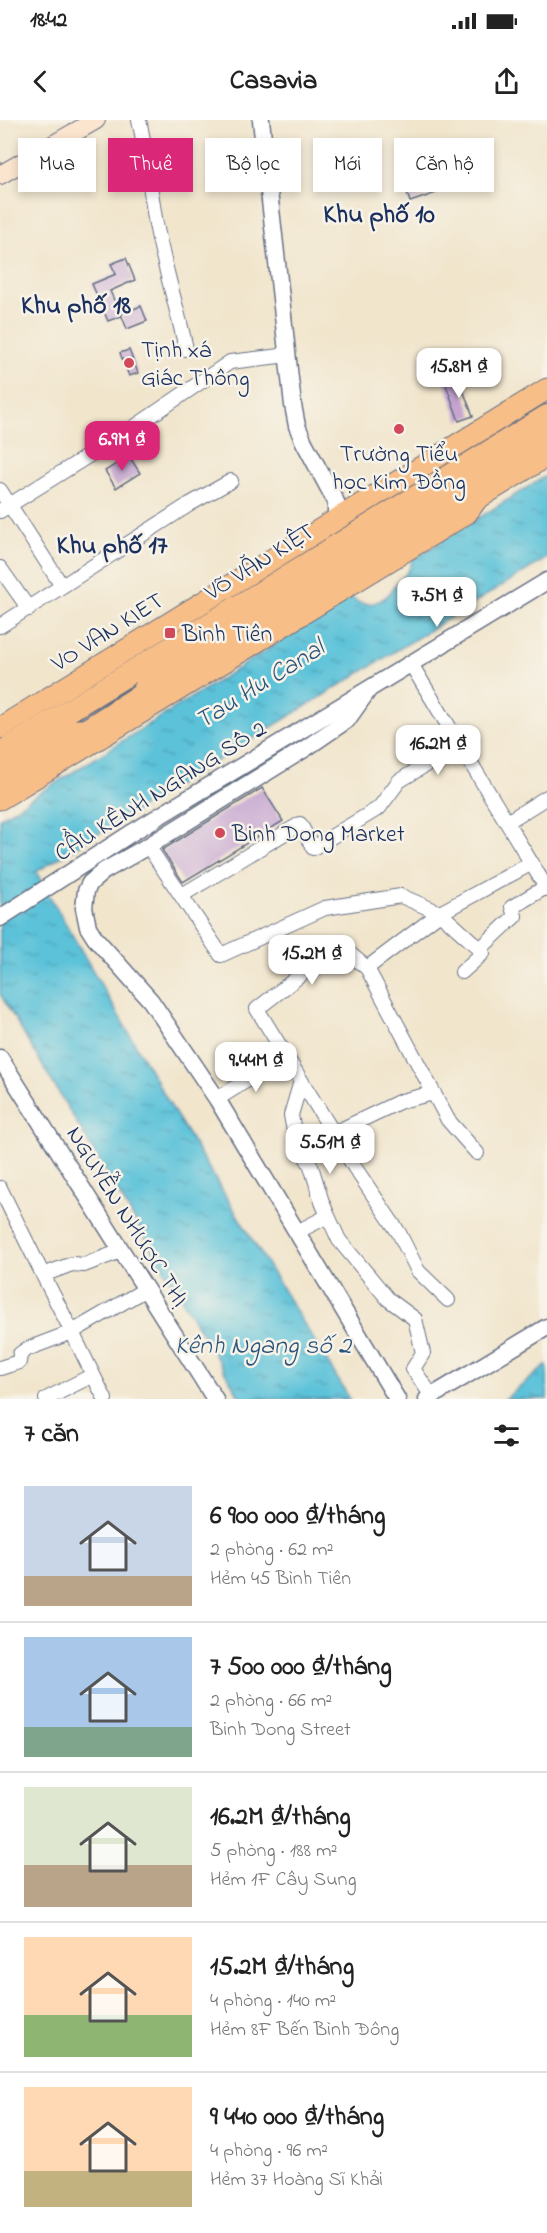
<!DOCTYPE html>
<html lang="vi">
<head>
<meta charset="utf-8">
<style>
	:root { --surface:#fff; --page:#f6f6f6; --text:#222; --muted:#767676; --line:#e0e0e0; --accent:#db2777 }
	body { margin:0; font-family:"Indie Flower",sans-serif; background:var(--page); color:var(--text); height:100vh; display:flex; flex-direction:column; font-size:22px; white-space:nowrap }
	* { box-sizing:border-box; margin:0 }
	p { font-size:20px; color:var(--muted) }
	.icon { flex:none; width:33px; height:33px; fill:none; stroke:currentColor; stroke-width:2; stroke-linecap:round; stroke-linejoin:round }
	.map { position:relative; height:1279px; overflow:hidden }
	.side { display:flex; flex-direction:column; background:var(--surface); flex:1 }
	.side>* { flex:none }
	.guide { position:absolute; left:18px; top:18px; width:512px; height:54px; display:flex; gap:12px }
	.price { position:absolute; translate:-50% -51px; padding:0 14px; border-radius:12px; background:#fff; color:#222; font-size:20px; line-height:39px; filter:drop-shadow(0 2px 3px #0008) }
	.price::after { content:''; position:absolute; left:50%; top:36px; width:18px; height:14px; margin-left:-9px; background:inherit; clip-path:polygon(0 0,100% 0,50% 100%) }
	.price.active { background:var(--accent); color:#fff }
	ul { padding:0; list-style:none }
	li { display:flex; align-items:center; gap:18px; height:150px; padding:0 24px }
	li+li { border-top:2px solid var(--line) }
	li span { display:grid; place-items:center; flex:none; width:168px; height:120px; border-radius:0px; color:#555 }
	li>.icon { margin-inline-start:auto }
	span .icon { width:72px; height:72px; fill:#fffc; stroke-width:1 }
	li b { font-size:26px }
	h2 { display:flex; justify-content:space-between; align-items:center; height:72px; padding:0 24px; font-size:26px }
	.chip { padding:0 21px; border-radius:0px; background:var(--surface); box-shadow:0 3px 9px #0003; font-size:21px; line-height:54px }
	.chip.active { background:var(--accent); color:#fff }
	.status { display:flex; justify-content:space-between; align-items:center; height:42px; padding:0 30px; background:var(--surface); direction:ltr }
	.status svg { height:16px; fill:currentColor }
	header { display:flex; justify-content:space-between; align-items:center; height:78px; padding:0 24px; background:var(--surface); font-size:27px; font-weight:700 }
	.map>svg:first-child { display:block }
	.water { fill:url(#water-ripples); stroke:#3c789c; stroke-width:1.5 }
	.building { fill:#c5a4d0 }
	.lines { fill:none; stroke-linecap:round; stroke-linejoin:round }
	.minor-casing { stroke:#666f84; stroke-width:16 }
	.tertiary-casing { stroke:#666f84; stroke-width:19 }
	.secondary-casing { stroke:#666f84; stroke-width:20 }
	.primary-casing { stroke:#666f84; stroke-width:23 }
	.trunk-casing { stroke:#666f84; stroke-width:25 }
	.minor { stroke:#fff; stroke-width:14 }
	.tertiary { stroke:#fff; stroke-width:16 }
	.secondary { stroke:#fce5cf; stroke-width:18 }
	.primary { stroke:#f7be88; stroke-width:21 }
	.trunk { stroke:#f7be88; stroke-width:22 }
	.poi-dot { fill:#d1495b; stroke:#f7f3e8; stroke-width:2 }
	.labels { text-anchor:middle; stroke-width:5; stroke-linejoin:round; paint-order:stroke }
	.poi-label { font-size:24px; fill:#1b2f5e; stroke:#f7f3e8; text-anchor:start }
	.street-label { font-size:24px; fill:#1b2f5e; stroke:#f7f3e8 }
	.neighbourhood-label { font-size:26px; font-weight:bold; fill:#1b2f5e; stroke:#f7f3e8 }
	.water-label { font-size:26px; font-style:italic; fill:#2b547d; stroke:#f7f3e8 }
</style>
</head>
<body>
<div class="status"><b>18:42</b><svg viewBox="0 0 49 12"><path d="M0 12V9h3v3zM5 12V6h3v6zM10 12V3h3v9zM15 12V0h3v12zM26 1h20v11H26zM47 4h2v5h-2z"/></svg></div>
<header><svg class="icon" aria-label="back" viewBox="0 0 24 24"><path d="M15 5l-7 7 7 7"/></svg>Casavia<svg class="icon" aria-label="share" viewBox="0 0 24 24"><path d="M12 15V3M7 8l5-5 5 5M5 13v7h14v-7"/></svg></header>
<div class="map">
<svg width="547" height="1279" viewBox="0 0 547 1279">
	<defs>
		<pattern id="water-ripples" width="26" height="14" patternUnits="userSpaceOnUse" patternTransform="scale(1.5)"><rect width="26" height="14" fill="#5cc2d9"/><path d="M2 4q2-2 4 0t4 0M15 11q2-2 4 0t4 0" fill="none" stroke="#4b9eb3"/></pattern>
	</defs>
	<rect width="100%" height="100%" fill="#f7f3e8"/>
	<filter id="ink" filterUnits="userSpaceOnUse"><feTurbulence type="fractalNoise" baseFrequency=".0167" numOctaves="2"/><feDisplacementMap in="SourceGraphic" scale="12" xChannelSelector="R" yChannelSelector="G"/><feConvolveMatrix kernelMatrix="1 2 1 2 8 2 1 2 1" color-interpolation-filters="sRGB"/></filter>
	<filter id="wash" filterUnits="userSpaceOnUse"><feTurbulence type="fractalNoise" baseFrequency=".008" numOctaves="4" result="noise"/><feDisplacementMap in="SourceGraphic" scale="24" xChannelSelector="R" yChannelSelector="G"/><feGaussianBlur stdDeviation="1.35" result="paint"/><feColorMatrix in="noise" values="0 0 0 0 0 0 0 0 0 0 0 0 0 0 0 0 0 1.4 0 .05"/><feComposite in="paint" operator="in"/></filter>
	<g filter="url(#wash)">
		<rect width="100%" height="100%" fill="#f1e5cc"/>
		<path class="water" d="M547,355V438C377,544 206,647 36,752L176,995L350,1279H241L0,874V698L351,477C362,488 378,485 389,474C392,470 391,469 394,466C403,456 410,454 412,440Z
			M547,1245V1279H505Z"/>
		<g id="blocks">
			<path class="building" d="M429,53L436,73L410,82L402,57L412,54L413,58Z
				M126,138L135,160L110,171L121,196L108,201L92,164L116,154L111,144Z
				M141,186L147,201L127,209L121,194Z
				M129,230L138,253L129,256L120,233Z
				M458,257L473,296L459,301L445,262Z
				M129,336L140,353L116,368L105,351Z
				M262,668L283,701L183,762L162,730Z"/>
		</g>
	</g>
	<g filter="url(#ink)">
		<use href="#blocks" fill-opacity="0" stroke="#666f84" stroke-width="1.5"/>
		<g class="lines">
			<defs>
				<path id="minor" d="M139,0C147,35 150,69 156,104C164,146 177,187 186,229
					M0,370L62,466
					M0,391L136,306L230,242L288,235
					M0,448L29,489
					M0,506L190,384L231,361
					M411,544L547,769
					M507,702L547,677
					M148,726L221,835L325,788L401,776L440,793L480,829
					M182,775L300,704L313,728L379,688L399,661L460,624
					M367,848L440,793L532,743
					M462,852L483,833L480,829L515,796L512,787L546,767
					M217,979L249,959L245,949
					M303,1032L334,1013L401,981L434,973
					M0,1068L43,1155L72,1144L84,1145L121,1131
					M328,1096L339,1120L388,1179L415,1199L423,1233L413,1249L432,1276
					M297,1112L328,1096L322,1082L311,1046L295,1017L291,995L301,961
					M43,1155L72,1212L146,1169
					M448,1180L418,1151L399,1113L355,1048L257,889L339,825L367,848L448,1000L477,1033
					M0,1248L19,1242L20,1234L27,1229L72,1212L105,1279
					M46,1279L93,1255"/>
				<path id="tertiary" d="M261,0L293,285L297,306L304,322L336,382V400
					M369,569L347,600L306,628L148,726L104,751L90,763L86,771L84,788L88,807L95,818L151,881L217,979L397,1279
					M0,798L133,712L547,461
					M0,938L215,1279
					M427,1279L547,1207"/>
				<path id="secondary" d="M0,55L96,0"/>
				<path id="primary" d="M465,383L477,379L547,336
					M0,608L547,269
					M0,679L467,393L477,379"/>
				<path id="trunk" d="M0,633L547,296
					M0,658L74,611L86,610L141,575L146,567L547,319"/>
			</defs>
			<use href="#minor" class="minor-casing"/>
			<use href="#tertiary" class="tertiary-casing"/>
			<use href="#secondary" class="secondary-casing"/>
			<use href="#primary" class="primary-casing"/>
			<use href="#trunk" class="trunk-casing"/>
			<use href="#minor" class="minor"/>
			<use href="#tertiary" class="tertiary"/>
			<use href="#secondary" class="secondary"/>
			<use href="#primary" class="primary"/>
			<use href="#trunk" class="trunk"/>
		</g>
	</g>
	<g class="poi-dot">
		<circle cx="129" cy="243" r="6"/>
		<circle cx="399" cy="309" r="6"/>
		<rect x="164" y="507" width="12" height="12" rx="3"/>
		<circle cx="220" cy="713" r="6"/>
	</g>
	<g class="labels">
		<g class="poi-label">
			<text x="141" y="237">Tịnh xá<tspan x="141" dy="28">Giác Thông</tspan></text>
			<text x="399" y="341" text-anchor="middle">Trường Tiểu<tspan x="399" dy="28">học Kim Đồng</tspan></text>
			<text x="182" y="521">Bình Tiên</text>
			<text x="232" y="721">Binh Dong Market</text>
		</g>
		<g class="street-label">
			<text transform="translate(259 441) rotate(-32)" y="8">VÕ VĂN KIỆT</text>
			<text transform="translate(107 511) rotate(-32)" y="8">VO VAN KIET</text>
			<text transform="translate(160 670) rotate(-32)" y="8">CẦU KÊNH NGANG SỐ 2</text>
			<text transform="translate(128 1096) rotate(58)" y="8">NGUYỄN NHƯỢC THỊ</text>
		</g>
		<g class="neighbourhood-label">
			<text x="379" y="102">Khu phố 10</text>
			<text x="76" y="193">Khu phố 18</text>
			<text x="112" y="433">Khu phố 17</text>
		</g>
		<g class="water-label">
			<text transform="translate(259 563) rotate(-32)" y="9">Tau Hu Canal</text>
			<text x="263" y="1233">Kênh Ngang số 2</text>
		</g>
	</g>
</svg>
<b class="price" style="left:459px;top:279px">15.8M ₫</b>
<b class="price active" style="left:122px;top:352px">6.9M ₫</b>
<b class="price" style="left:437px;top:508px">7.5M ₫</b>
<b class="price" style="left:438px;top:656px">16.2M ₫</b>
<b class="price" style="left:312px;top:866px">15.2M ₫</b>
<b class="price" style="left:256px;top:973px">9.44M ₫</b>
<b class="price" style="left:330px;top:1055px">5.51M ₫</b>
<div class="guide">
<a class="chip">Mua</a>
<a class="chip active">Thuê</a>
<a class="chip">Bộ lọc</a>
<a class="chip">Mới</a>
<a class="chip">Căn hộ</a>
</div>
</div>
<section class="side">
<h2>7 căn<svg class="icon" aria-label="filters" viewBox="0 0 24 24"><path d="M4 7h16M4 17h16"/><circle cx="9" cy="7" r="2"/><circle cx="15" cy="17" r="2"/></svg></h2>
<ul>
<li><span style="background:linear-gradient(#c9d6e8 75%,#b9a48a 0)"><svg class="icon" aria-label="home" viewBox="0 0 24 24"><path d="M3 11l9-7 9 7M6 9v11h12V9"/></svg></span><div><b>6 900 000 ₫/tháng</b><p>2 phòng · 62 m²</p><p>Hẻm 45 Bình Tiên</p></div></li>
<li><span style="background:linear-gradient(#a9c7e8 75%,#7fa58c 0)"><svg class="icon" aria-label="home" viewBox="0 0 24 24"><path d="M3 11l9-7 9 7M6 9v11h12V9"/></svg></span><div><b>7 500 000 ₫/tháng</b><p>2 phòng · 66 m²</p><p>Binh Dong Street</p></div></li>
<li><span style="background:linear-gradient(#dfe7d0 65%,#b9a48a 0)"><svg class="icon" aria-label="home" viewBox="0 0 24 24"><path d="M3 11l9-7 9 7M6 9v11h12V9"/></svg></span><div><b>16.2M ₫/tháng</b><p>5 phòng · 188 m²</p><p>Hẻm 1F Cây Sung</p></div></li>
<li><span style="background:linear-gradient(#ffd9b3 65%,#8fb573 0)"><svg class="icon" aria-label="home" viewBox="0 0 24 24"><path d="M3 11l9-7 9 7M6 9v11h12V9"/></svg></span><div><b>15.2M ₫/tháng</b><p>4 phòng · 140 m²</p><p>Hẻm 8F Bến Bình Đông</p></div></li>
<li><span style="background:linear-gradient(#ffd9b3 70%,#c2b280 0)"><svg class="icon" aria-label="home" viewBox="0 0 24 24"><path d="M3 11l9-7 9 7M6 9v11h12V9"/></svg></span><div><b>9 440 000 ₫/tháng</b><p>4 phòng · 96 m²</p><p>Hẻm 37 Hoàng Sĩ Khải</p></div></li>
</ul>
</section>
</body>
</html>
